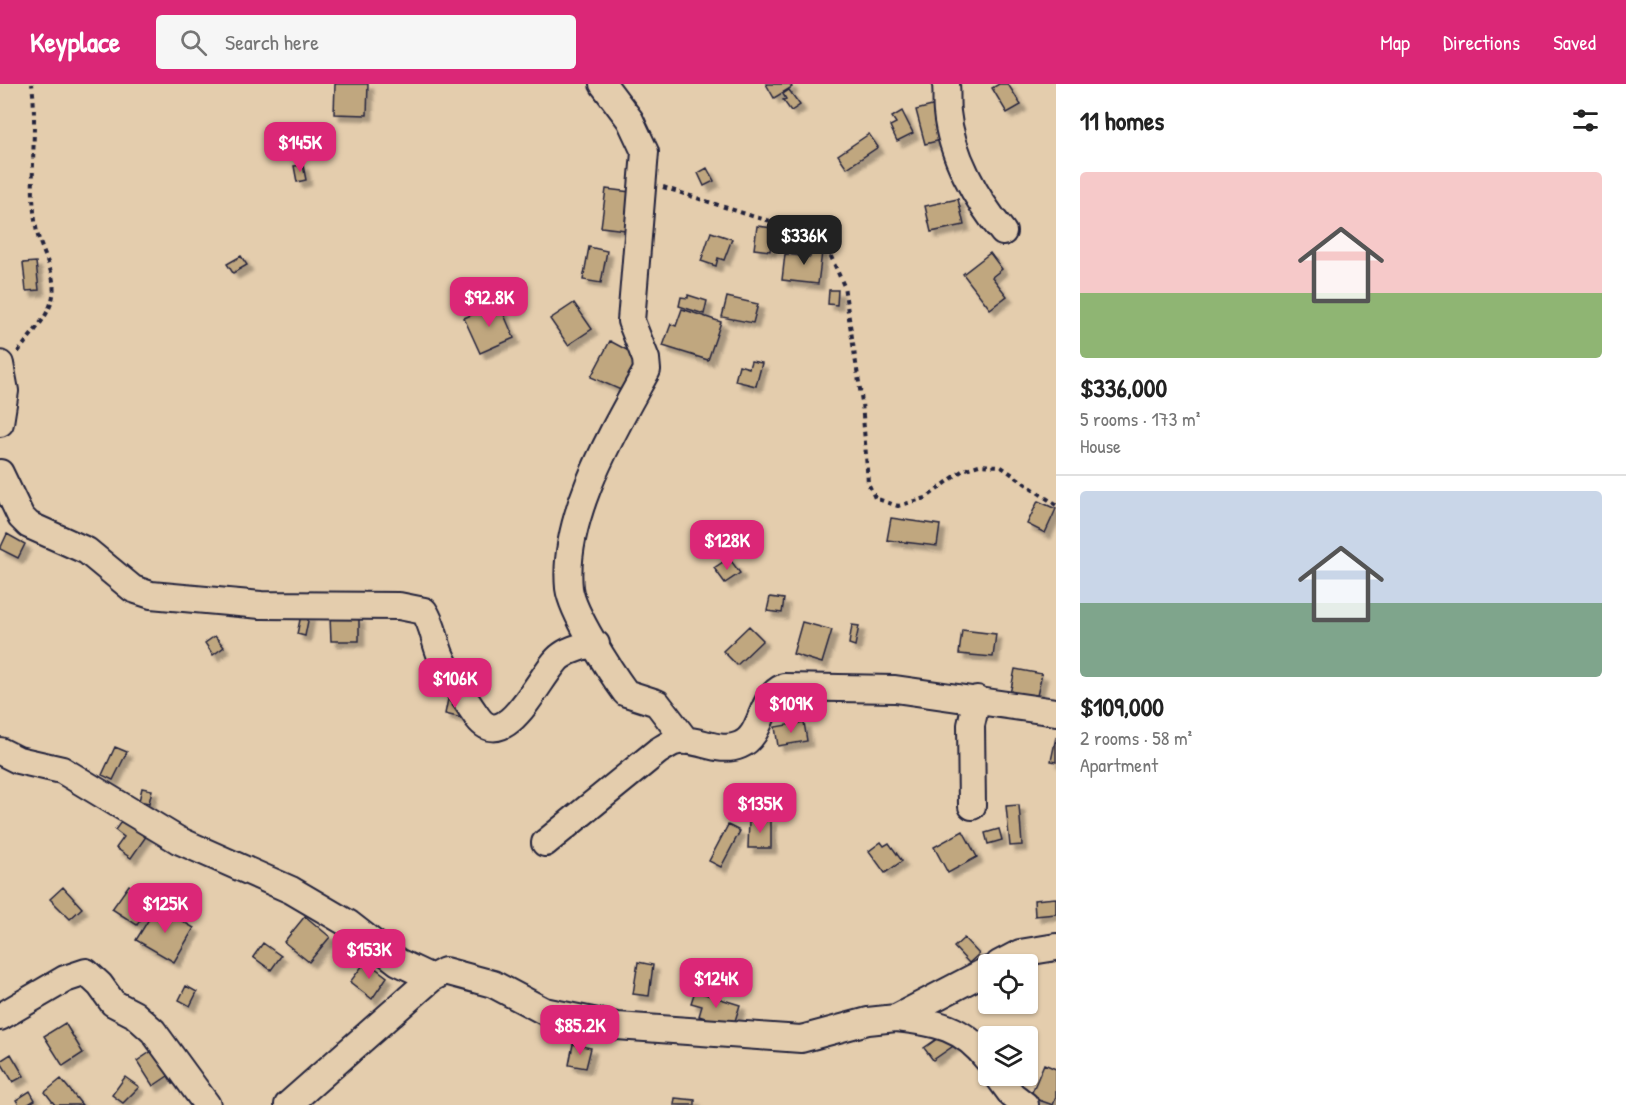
<!DOCTYPE html>
<html lang="en">
<head>
<meta charset="utf-8">
<style>
	:root { --surface:#fff; --page:#f6f6f6; --text:#222; --muted:#767676; --line:#e0e0e0; --accent:#db2777 }
	body { margin:0; font-family:"Patrick Hand",sans-serif; background:var(--page); color:var(--text); height:100vh; display:flex; flex-direction:column; font-size:22px; white-space:nowrap }
	* { box-sizing:border-box; margin:0 }
	p { font-size:20px; color:var(--muted) }
	.icon { flex:none; width:33px; height:33px; fill:none; stroke:currentColor; stroke-width:2; stroke-linecap:round; stroke-linejoin:round }
	.map { position:relative; flex:1; overflow:hidden }
	.details { display:flex; flex-direction:column; background:var(--surface); width:570px }
	.details>* { flex:none }
	.fabs { position:absolute; left:978px; top:870px; display:grid; gap:12px }
	.fabs a { display:grid; place-items:center; width:60px; height:60px; border-radius:6px; background:var(--surface); box-shadow:0 2px 4px #0004; font-size:30px }
	.price { position:absolute; translate:-50% -51px; padding:0 14px; border-radius:12px; background:var(--accent); color:#fff; font-size:20px; line-height:39px; filter:drop-shadow(0 2px 3px #0008) }
	.price::after { content:''; position:absolute; left:50%; top:36px; width:18px; height:14px; margin-left:-9px; background:inherit; clip-path:polygon(0 0,100% 0,50% 100%) }
	.price.current { background:#222; color:#fff }
	ul { padding:0; list-style:none }
	li { display:grid; align-content:center; gap:12px; height:318px; padding:0 24px }
	li+li { border-top:2px solid var(--line) }
	li span { display:grid; place-items:center; height:186px; border-radius:6px; color:#555 }
	li>.icon { margin-inline-start:auto }
	span .icon { width:108px; height:108px; fill:#fffc; stroke-width:1 }
	li b { font-size:26px }
	h2 { display:flex; justify-content:space-between; align-items:center; height:72px; padding:0 24px; font-size:26px }
	header { display:flex; align-items:center; gap:36px; box-sizing:border-box; height:84px; padding:0 30px; background:var(--accent); color:#fff }
	header strong { font-size:28px }
	nav { display:flex; gap:33px; margin-inline-start:auto; font-size:21px }
	.search { width:420px; height:54px; background:var(--page); display:flex; align-items:center; gap:15px; box-sizing:border-box; padding:0 21px; border-radius:6px; color:var(--muted); font-size:22px }
	main { display:flex; flex:1; min-height:0 }
	.map>svg:first-child { display:block }
	.building { fill:#c0a77f; stroke:#22223b; stroke-width:1.5; filter:url(#shadow) }
	.lines { fill:none; stroke-linecap:round; stroke-linejoin:round }
	.minor-casing { stroke:#22223b; stroke-width:30 }
	.path { stroke:#22223b; stroke-width:4; stroke-dasharray:4.5 4.5; stroke-linecap:butt }
	.minor { stroke:#e4cdad; stroke-width:26 }
</style>
</head>
<body>
<header>
<strong>Keyplace</strong>
<div class="search"><svg class="icon" aria-label="search" viewBox="0 0 24 24"><circle cx="10" cy="10" r="6"/><path d="M15 15l6 6"/></svg>Search here</div>
<nav><a>Map</a><a>Directions</a><a>Saved</a></nav>
</header>
<main>
<div class="map">
<svg width="1056" height="1021" viewBox="0 0 1056 1021">
	<defs>
		<filter id="shadow"><feDropShadow dx="5.5" dy="5.5" stdDeviation="1.5" flood-color="#0004"/></filter>
	</defs>
	<rect width="100%" height="100%" fill="#e4cdad"/>
	<filter id="ink" filterUnits="userSpaceOnUse"><feTurbulence type="fractalNoise" baseFrequency=".0167" numOctaves="2"/><feDisplacementMap in="SourceGraphic" scale="12" xChannelSelector="R" yChannelSelector="G"/><feConvolveMatrix kernelMatrix="1 2 1 2 8 2 1 2 1" color-interpolation-filters="sRGB"/></filter>
	<g filter="url(#ink)">
		<path class="building" d="M335,0H368L367,31L334,30Z
			M766,0H790L792,3L774,14Z
			M999,0H1008L1021,21L1007,29L992,4Z
			M789,6L800,21L791,27L783,16L786,15L783,10Z
			M936,21L945,55L925,60L916,26Z
			M902,27L913,49L897,57L890,42L896,39L892,33Z
			M869,50L878,63L847,84L838,71Z
			M303,81L306,96L297,98L294,82Z
			M707,84L714,97L704,102L698,89Z
			M606,105L639,109L634,147L601,143Z
			M958,115L964,141L931,148L925,122Z
			M757,142L773,144L770,167L754,165Z
			M711,148L732,155L724,176L718,174L716,182L701,177Z
			M812,159L823,160L818,200L782,196L785,170L810,173Z
			M589,163L607,167L601,199L583,196Z
			M990,169L1002,185L992,193L1007,212L990,225L963,190Z
			M241,172L247,181L233,189L227,180Z
			M36,178L39,206L26,207L23,179Z
			M829,206H838L837,221L828,220Z
			M688,211L707,217L704,230L679,222L681,213L688,214Z
			M727,213L758,220L753,239L722,233Z
			M499,219L514,254L480,269L464,234Z
			M574,219L592,245L568,261L550,235Z
			M682,225L721,238L708,276L663,262L671,240L676,242Z
			M610,257L640,273L623,307L591,293Z
			M751,277L762,279L756,302L735,297L739,281L749,284Z
			M1038,417L1056,425L1045,449L1027,440Z
			M891,434L940,441L937,462L887,456Z
			M7,450L25,460L18,474L0,465Z
			M729,474L740,489L725,499L714,484Z
			M770,513L784,515L782,529L767,527Z
			M301,531L309,532L305,552L297,550Z
			M330,533H359V557H331Z
			M802,538L832,546L822,579L793,570Z
			M852,541L859,542L855,562L849,560Z
			M749,542L763,556L737,581L723,567Z
			M962,546L996,550L993,573L959,570Z
			M215,552L224,563L213,571L205,559Z
			M1015,585L1042,590L1036,616L1010,610Z
			M448,615L465,619L462,634L445,630Z
			M804,638L807,657L778,662L775,643Z
			M1056,653V678L1051,677Z
			M115,663L127,668L113,696L102,691Z
			M142,704L152,706L149,719L139,717Z
			M749,721H765L764,732H749Z
			M1019,721L1022,761L1010,762L1006,722Z
			M123,735L147,751L131,774L116,764L124,753L115,746Z
			M749,736H771V764H748Z
			M728,741L740,747L721,783L709,777Z
			M999,745L1002,756L988,760L985,749Z
			M963,747L977,773L948,789L934,763Z
			M881,758L884,762L889,759L902,777L885,789L869,767Z
			M129,801L153,817L137,841L112,825Z
			M63,803L82,824L70,835L50,815Z
			M1056,814V830L1035,832L1034,816Z
			M157,822L194,844L174,878L136,856Z
			M305,832L330,853L309,878L284,858Z
			M964,854L979,870L969,879L954,863Z
			M263,859L281,872L271,886L253,873Z
			M366,877L387,893L372,915L350,898Z
			M638,878L653,881L649,912L633,910Z
			M186,902L197,908L190,922L179,916Z
			M695,907L740,921L733,943L699,932L702,922L691,919Z
			M65,939L83,969L63,982L44,952Z
			M950,946L959,958L933,976L924,964Z
			M573,960L591,964L586,984L569,981Z
			M161,961L183,994L173,1000L168,992L153,1002L137,977Z
			M11,970L24,992L13,998L0,977Z
			M1044,980L1056,985V1013L1053,1021L1030,1013Z
			M125,993L139,1003L123,1019L112,1011Z
			M61,995L82,1021H55L45,1008Z
			M30,1007L35,1016L27,1021H19L16,1016Z
			M675,1014L695,1016V1021H674Z"/>
		<g class="lines">
			<defs>
				<path id="minor" d="M603,0L630,36L645,68L631,237L646,275L647,286C613,348 562,432 569,504C572,529 610,587 626,609L657,619L686,657
					M946,0C947,9 946,19 947,28C951,71 976,115 1003,148
					M0,280L5,307L0,339
					M0,389L21,433L29,441L87,467L133,505L151,511L261,521L399,522L424,527C433,540 434,555 440,570C449,592 464,614 478,634C507,672 543,584 561,572C572,564 584,562 596,560
					M0,667L18,676L62,686L178,756L291,806L349,840L398,878L432,894
					M972,722L971,641L977,615
					M545,759L658,667C663,664 669,660 674,658C696,651 717,671 740,661C764,651 759,613 784,603L895,605L1056,628
					M999,880L1020,869L1056,863
					M0,933L65,895L86,888L100,901L113,919L134,930L153,947L207,1021
					M896,934C937,939 962,942 988,976
					M998,992L1012,1011L1025,1021
					M288,1021L432,894L445,887L493,900L544,927L617,942L801,955L868,937L896,934L988,886"/>
			</defs>
			<use href="#minor" class="minor-casing"/>
			<path class="path" d="M663,103L755,133L821,150L844,202L862,318L868,399L875,414L898,422L926,414L963,386L979,381L1000,382L1056,421
				M18,268C28,254 43,239 50,222C62,193 40,170 36,143C28,95 38,47 32,0"/>
			<use href="#minor" class="minor"/>
		</g>
	</g>
</svg>
<div class="fabs">
<a><svg class="icon" aria-label="locate" viewBox="0 0 24 24"><circle cx="12" cy="12" r="6"/><path d="M12 2v4M12 18v4M2 12h4M18 12h4"/></svg></a>
<a><svg class="icon" aria-label="layers" viewBox="0 0 24 24"><path d="M12 4l9 5-9 5-9-5zM3 14l9 5 9-5"/></svg></a>
</div>
<b class="price" style="left:300px;top:89px">$145K</b>
<b class="price current" style="left:804px;top:182px">$336K</b>
<b class="price" style="left:489px;top:244px">$92.8K</b>
<b class="price" style="left:727px;top:487px">$128K</b>
<b class="price" style="left:455px;top:625px">$106K</b>
<b class="price" style="left:791px;top:650px">$109K</b>
<b class="price" style="left:760px;top:750px">$135K</b>
<b class="price" style="left:165px;top:850px">$125K</b>
<b class="price" style="left:369px;top:896px">$153K</b>
<b class="price" style="left:716px;top:925px">$124K</b>
<b class="price" style="left:580px;top:972px">$85.2K</b>
</div>
<section class="details">
<h2>11 homes<svg class="icon" aria-label="filters" viewBox="0 0 24 24"><path d="M4 7h16M4 17h16"/><circle cx="9" cy="7" r="2"/><circle cx="15" cy="17" r="2"/></svg></h2>
<ul>
<li><span style="background:linear-gradient(#f6c9c9 65%,#8fb573 0)"><svg class="icon" aria-label="home" viewBox="0 0 24 24"><path d="M3 11l9-7 9 7M6 9v11h12V9"/></svg></span><div><b>$336,000</b><p>5 rooms · 173 m²</p><p>House</p></div></li>
<li><span style="background:linear-gradient(#c9d6e8 60%,#7fa58c 0)"><svg class="icon" aria-label="home" viewBox="0 0 24 24"><path d="M3 11l9-7 9 7M6 9v11h12V9"/></svg></span><div><b>$109,000</b><p>2 rooms · 58 m²</p><p>Apartment</p></div></li>
</ul>
</section>
</main>
</body>
</html>
